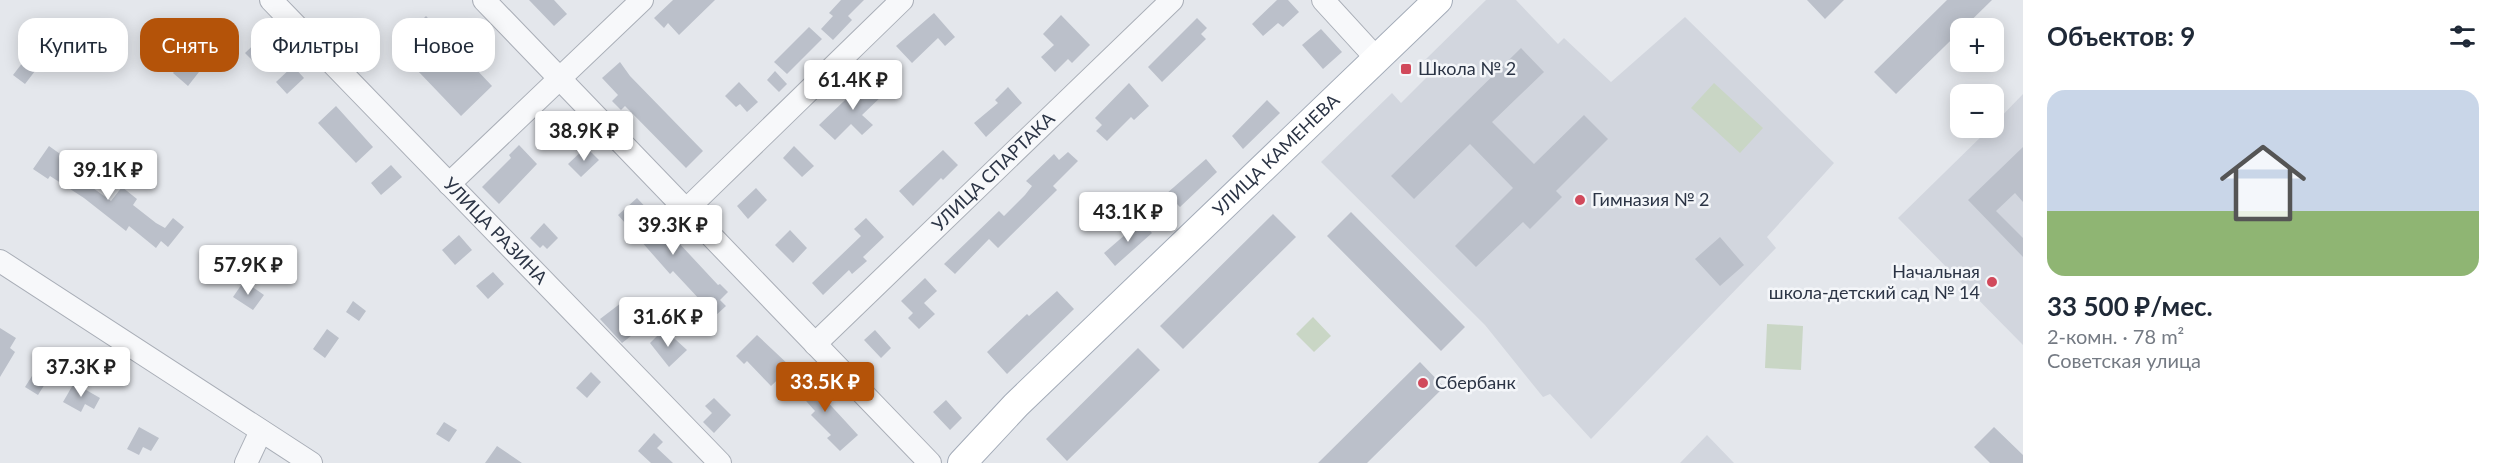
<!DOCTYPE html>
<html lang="ru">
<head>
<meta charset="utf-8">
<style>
	:root { --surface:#fff; --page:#f6f6f7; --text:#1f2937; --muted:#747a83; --line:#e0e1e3; --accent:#b45309 }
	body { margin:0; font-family:Lato,sans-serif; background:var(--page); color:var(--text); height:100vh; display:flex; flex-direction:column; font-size:22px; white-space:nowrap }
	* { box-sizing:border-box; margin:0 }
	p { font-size:20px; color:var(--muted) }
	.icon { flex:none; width:33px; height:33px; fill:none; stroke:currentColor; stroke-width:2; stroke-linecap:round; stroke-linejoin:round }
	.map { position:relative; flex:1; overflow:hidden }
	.details { display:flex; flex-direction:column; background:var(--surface); width:480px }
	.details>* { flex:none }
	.guide { position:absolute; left:18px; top:18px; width:570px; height:54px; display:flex; gap:12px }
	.controls { position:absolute; left:1950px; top:18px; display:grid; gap:12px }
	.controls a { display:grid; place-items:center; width:54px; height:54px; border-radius:12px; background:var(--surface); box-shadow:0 3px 15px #0003; font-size:30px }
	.price { position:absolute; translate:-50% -51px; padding:0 14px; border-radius:6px; background:#fff; color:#222; font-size:20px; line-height:39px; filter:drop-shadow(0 2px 3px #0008) }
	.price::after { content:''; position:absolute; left:50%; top:36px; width:18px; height:14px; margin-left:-9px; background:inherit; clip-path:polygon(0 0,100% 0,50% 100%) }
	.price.on { background:var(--accent); color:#fff }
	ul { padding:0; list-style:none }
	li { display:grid; align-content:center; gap:12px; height:318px; padding:0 24px }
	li+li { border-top:2px solid var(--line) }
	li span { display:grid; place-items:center; height:186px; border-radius:18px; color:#555 }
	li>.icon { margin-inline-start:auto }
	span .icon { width:108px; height:108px; fill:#fffc; stroke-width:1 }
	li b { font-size:26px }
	h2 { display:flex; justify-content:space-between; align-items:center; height:72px; padding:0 24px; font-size:26px }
	.tag { padding:0 21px; border-radius:18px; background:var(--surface); box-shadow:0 3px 15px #0003; font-size:21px; line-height:54px }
	.tag.on { background:var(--accent); color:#fff }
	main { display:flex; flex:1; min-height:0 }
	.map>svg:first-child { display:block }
	.built { fill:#d2d6de }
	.green { fill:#c9d6c5 }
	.building { fill:#bbc0ca }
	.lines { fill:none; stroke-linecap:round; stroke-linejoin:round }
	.minor-casing { stroke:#a9aeb7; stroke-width:24 }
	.major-casing { stroke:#a3abb8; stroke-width:30 }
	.minor { stroke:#f7f8fa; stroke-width:22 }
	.major { stroke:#fff; stroke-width:28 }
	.poi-dot { fill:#d1495b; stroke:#f4f6f9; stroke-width:2 }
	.labels { text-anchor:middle; stroke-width:5; stroke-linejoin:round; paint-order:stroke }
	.poi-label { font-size:18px; fill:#2b3445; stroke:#f4f6f9; text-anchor:start }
	.street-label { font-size:18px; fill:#2b3445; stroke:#f4f6f9 }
</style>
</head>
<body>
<main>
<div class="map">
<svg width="2023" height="463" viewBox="0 0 2023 463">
	<rect width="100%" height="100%" fill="#e4e7ec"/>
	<path class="built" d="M1486,0H1516L1558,44L1564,38L1611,82L1685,17L1834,163L1767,237L1776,248L1591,439L1550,394L1543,397L1485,325L1321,162L1392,93L1401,103L1434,70L1425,60Z
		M2023,94V345L1898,218L1990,128H1994V124Z
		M1707,435L1734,463H1680Z"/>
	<path class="green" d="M1714,83L1763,128L1740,153L1691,108Z
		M1313,317L1331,336L1314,352L1296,334Z
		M1767,324L1803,326L1801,370L1765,368Z"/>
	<path class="building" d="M529,0H554L567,14L554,26Z
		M673,0H715L679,35L668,23L664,28L654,18Z
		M841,0H864L848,16L852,20L833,40L821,29L833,16L829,13Z
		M1277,0H1288L1299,12L1283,27L1278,23L1263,36L1252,24Z
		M1807,0H1844L1825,19Z
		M1947,0H1992L1896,94L1874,72Z
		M934,13L955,37L945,46L938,38L912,63L896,46Z
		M1061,15L1090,45L1072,63L1068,59L1055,72L1041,57L1054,45L1043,34Z
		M426,16L492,86L461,116L395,47Z
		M1197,18L1207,28L1201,34L1206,39L1162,82L1148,67Z
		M50,27L62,36L25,84L13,75Z
		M809,27L822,39L787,74L774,62Z
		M1321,29L1342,52L1323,69L1302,45Z
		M264,35L275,46L256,64L245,53Z
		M1521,48L1544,72L1492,122L1534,164L1584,115L1608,139L1556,191L1562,197L1530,229L1523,222L1476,267L1455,246L1513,188L1470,144L1414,199L1391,176Z
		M192,51L206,63L188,86L173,73Z
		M620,62L630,76L703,151L686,168L625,106L621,110L612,101L618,95L602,78Z
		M293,66L304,78L287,94L276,82Z
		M775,71L787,84L779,92L767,80Z
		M868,78L884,94L862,115L873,125L862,135L851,124L835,140L819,125Z
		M739,82L758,102L747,112L740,104L736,107L725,96Z
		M1129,83L1149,106L1134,120L1131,117L1107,141L1096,131L1102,125L1095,118Z
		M1008,87L1022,103L986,137L974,123L998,103L995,100Z
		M1267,100L1280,113L1243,149L1232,136Z
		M336,106L373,147L356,163L318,123Z
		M554,114L563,124L547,139L538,129Z
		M519,145L537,164L499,204L482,187L511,158L509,155Z
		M49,146L63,156L61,160L82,174L79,178L111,201L122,187L137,199L133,205L156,223L165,228L173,218L184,227L168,247L161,241L156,248L129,226L126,231L84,198L50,176L48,179L33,169Z
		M794,146L814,166L802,177L783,158Z
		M586,147L599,160L581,177L568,164Z
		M2023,147V202L2015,193L1996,211L2023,238V257L1968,200Z
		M943,150L958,165L943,180L941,178L913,206L899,191Z
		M1068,152L1078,161L1053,186L1057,190L998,248L989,239L955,274L944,264L999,211L1004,216L1025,195L1032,186L1026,181L1054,154L1059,160Z
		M1206,159L1217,172L1180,207L1177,204L1168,212L1158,201Z
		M391,165L402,177L381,195L371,183Z
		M756,188L767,200L748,219L737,206Z
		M637,198L718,285L720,284L728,292L720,300L726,306L715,316L673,271L670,274L618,215Z
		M1351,212L1465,327L1441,351L1327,236Z
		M1273,214L1296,237L1183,349L1160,326Z
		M866,218L884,237L863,257L867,261L852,274L849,270L823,295L812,283L861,236L854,229Z
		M1141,221L1152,233L1115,266L1104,253Z
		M544,223L558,238L547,249L543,245L540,248L530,238Z
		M790,230L807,248L793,263L775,245Z
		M459,235L472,250L455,265L442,250Z
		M1720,237L1744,265L1720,286L1695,259Z
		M212,253L223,260L220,266L224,269L215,281L200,271Z
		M493,272L504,284L488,299L476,286Z
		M925,278L937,291L924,303L935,314L919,329L908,318L913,313L901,301Z
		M244,281L264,295L253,310L233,297Z
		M1057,291L1074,309L1007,374L987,352L1027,314L1029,316Z
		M625,300L645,325L622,343L600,319Z
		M353,301L366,311L359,321L346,312Z
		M0,328L16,338L10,348L15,352L0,377Z
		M327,329L339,338L325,358L313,349Z
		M664,329L687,350L669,367L650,343Z
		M875,330L891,348L881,358L864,340Z
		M757,335L791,367L771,386L747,361L744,364L736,356Z
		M1138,348L1160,370L1067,461L1046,439Z
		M42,360L55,368L38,395L25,387Z
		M1420,362L1444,387L1367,463H1318Z
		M805,371L814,381L811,384L858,435L840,451L827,438L831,435L811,415L815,411L791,384Z
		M591,372L601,382L587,398L576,388Z
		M74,383L100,398L94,409L85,404L81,412L63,402Z
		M714,398L731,415L714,433L703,422L712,413L705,406Z
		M946,400L962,418L950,430L933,412Z
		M444,422L457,430L449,442L436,434Z
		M139,427L159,438L151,451L143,447L139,455L127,449Z
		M1994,427L2023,455V463H1990L1974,447Z
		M654,433L663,442L657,448L673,463H651L638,451Z
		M497,446L522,463H485Z"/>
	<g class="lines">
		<defs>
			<g id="minor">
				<path id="s1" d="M271,0L720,463"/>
				<path d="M484,0L930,463"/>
				<path d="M1323,0L1377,59"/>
				<path d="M449,184L642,0"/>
				<path d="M687,209L902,0"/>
				<path d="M0,261L311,463"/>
				<path id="s2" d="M815,344L1172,0"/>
				<path d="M246,463L261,431"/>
			</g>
			<g id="major">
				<path id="s3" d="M962,463L1016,405L1438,0"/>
			</g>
		</defs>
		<use href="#minor" class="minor-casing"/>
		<use href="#major" class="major-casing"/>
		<use href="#minor" class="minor"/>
		<use href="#major" class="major"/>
	</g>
	<g class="poi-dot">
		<rect x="1400" y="63" width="12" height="12" rx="3"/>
		<circle cx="1580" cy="200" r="6"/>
		<circle cx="1992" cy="282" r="6"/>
		<circle cx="1423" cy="383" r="6"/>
	</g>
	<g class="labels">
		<g class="poi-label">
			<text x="1418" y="75">Школа № 2</text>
			<text x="1592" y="206">Гимназия № 2</text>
			<text x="1980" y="278" text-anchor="end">Начальная<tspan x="1980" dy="21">школа-детский сад № 14</tspan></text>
			<text x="1435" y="389">Сбербанк</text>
		</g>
		<g class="street-label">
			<text dy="6" stroke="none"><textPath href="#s3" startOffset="440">УЛИЦА КАМЕНЕВА</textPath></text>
			<text dy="6" stroke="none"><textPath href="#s2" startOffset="248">УЛИЦА СПАРТАКА</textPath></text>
			<text dy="6" stroke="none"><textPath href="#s1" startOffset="322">УЛИЦА РАЗИНА</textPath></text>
		</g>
	</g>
</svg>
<div class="controls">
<a>+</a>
<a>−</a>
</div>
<b class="price" style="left:853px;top:111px">61.4K ₽</b>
<b class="price" style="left:584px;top:162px">38.9K ₽</b>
<b class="price" style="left:108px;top:201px">39.1K ₽</b>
<b class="price" style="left:1128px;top:243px">43.1K ₽</b>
<b class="price" style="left:673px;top:256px">39.3K ₽</b>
<b class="price" style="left:248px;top:296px">57.9K ₽</b>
<b class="price" style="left:668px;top:348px">31.6K ₽</b>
<b class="price" style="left:81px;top:398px">37.3K ₽</b>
<b class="price on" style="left:825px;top:413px">33.5K ₽</b>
<div class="guide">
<a class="tag">Купить</a>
<a class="tag on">Снять</a>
<a class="tag">Фильтры</a>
<a class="tag">Новое</a>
</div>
</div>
<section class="details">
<h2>Объектов: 9<svg class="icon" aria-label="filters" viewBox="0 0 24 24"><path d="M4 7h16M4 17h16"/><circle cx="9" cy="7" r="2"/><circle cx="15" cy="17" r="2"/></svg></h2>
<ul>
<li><span style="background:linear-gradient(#c9d6e8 65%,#8fb573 0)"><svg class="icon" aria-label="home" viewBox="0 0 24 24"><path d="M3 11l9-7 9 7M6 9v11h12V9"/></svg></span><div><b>33 500 ₽/мес.</b><p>2-комн. · 78 m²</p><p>Советская улица</p></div></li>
</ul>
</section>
</main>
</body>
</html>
